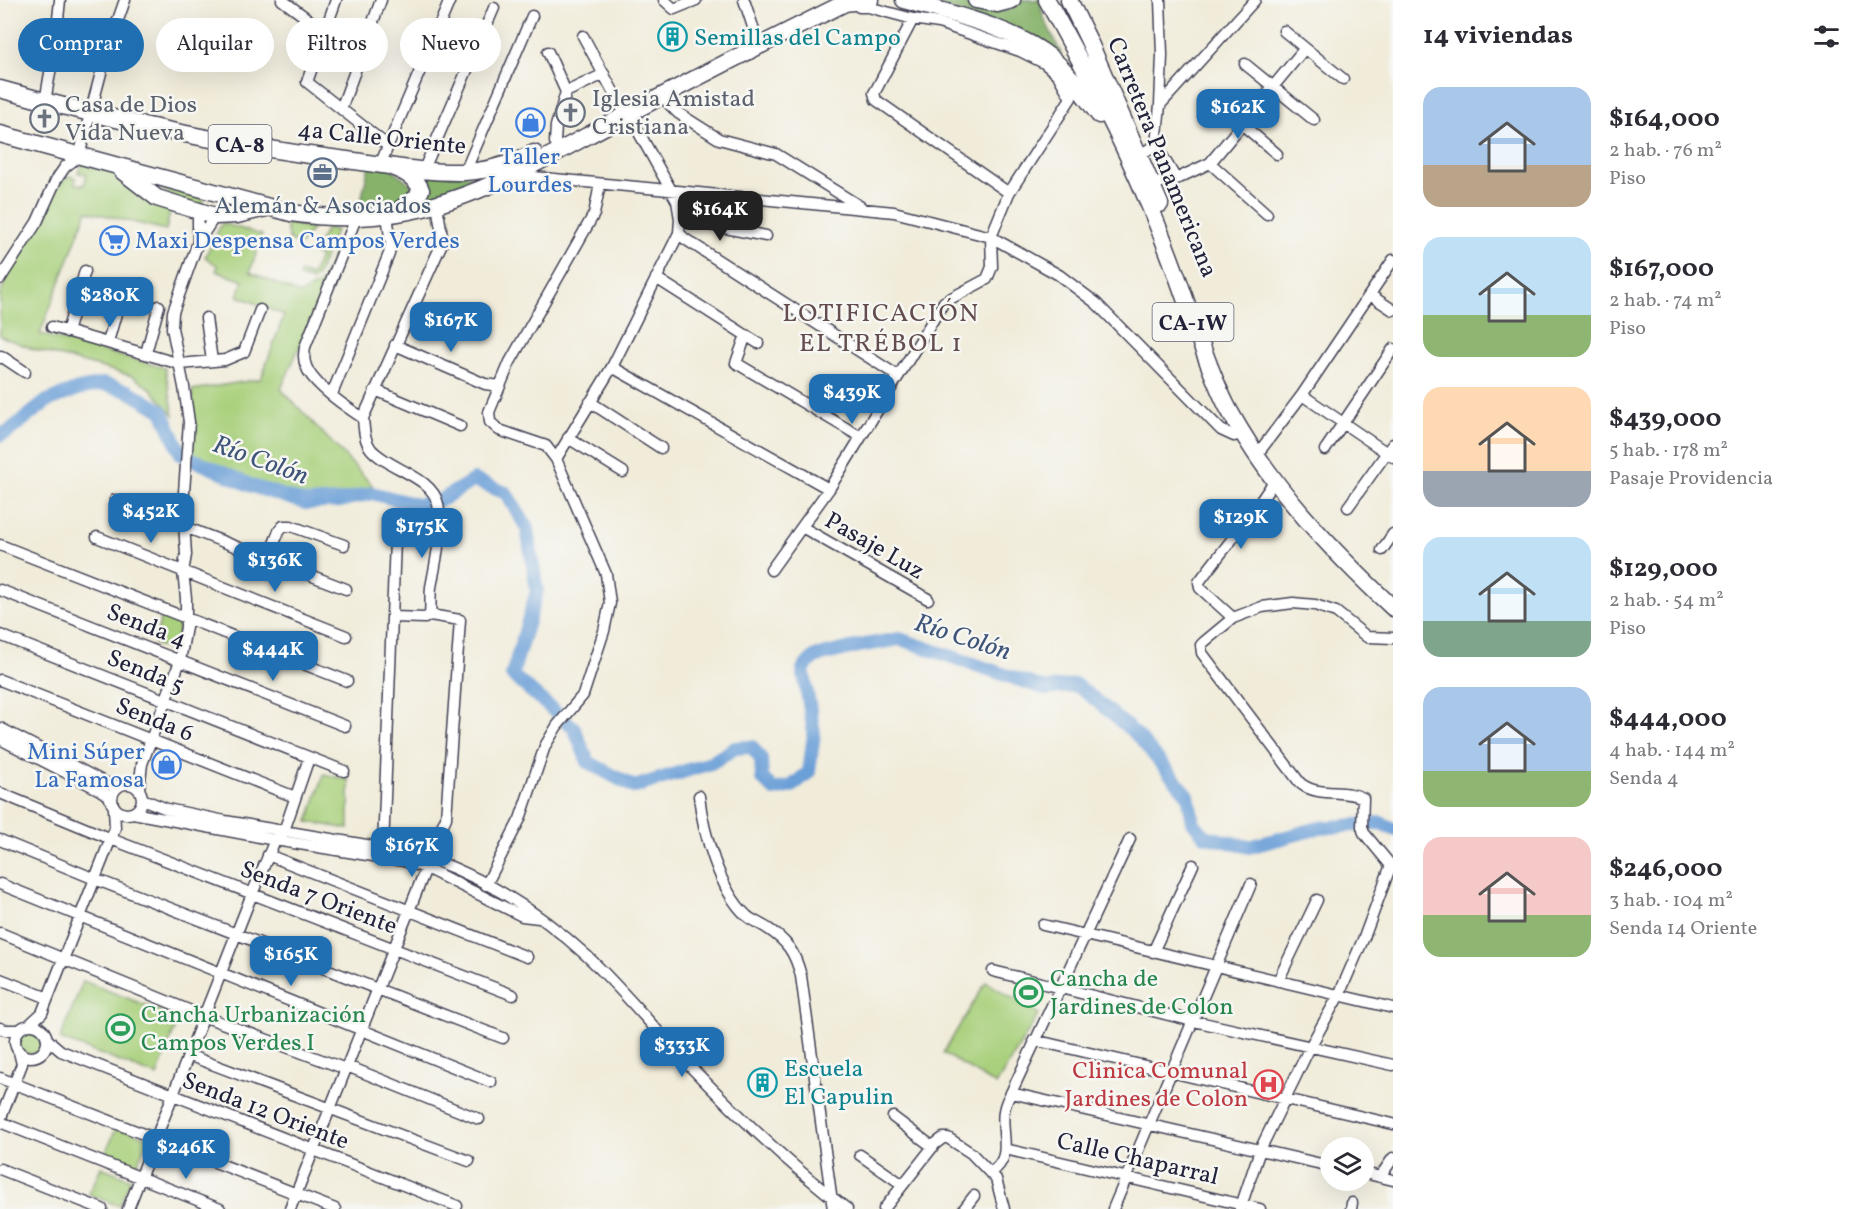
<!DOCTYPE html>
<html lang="es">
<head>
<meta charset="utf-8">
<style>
	:root { --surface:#fff; --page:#f7f7f7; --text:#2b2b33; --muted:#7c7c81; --accent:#1f6fb2 }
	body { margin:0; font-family:Vollkorn,serif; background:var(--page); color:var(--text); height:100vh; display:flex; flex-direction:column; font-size:22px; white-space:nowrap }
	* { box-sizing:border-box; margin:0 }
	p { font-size:20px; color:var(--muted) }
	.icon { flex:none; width:33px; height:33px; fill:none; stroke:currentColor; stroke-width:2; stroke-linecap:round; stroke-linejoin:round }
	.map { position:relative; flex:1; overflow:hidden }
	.side { display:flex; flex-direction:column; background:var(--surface); width:480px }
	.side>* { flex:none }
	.hud { position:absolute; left:18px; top:18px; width:570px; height:54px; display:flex; gap:12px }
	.buttons { position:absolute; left:1320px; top:1137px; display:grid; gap:12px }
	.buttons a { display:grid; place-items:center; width:54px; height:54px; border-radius:50%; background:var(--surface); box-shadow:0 6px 24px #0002; font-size:30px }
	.price { position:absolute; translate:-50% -51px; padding:0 14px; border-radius:12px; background:var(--accent); color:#fff; font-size:20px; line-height:39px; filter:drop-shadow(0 2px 3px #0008) }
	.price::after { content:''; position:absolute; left:50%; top:36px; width:18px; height:14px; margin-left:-9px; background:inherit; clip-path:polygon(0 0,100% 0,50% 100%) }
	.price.selected { background:#222; color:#fff }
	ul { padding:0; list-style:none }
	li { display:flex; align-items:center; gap:18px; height:150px; padding:0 30px }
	li span { display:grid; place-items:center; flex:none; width:168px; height:120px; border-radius:18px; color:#555 }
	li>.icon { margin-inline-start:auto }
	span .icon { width:72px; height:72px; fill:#fffc; stroke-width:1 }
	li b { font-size:26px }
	h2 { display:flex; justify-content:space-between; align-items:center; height:72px; padding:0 30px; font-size:26px }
	.chip { padding:0 21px; border-radius:27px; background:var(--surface); box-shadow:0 6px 24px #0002; font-size:21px; line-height:54px }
	.chip.selected { background:var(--accent); color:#fff }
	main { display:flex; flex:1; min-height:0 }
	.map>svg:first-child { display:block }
	.green { fill:#a9d07b; stroke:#66795b; stroke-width:1.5 }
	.forest { fill:#86b26b; stroke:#546a53; stroke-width:1.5 }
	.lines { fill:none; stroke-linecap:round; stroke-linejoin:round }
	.river { stroke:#6b9fd7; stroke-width:14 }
	.minor-casing { stroke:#414053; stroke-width:13 }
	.highway-casing { stroke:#414053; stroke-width:19 }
	.minor { stroke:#fff; stroke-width:10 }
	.highway { stroke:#fff; stroke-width:16 }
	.labels { text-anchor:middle; stroke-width:5; stroke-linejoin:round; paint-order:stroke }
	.shield { fill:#f6f6f2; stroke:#626272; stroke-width:1.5 }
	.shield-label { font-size:22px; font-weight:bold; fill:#22223b }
	.culture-label { font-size:24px; fill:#0d838f; stroke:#f6f6f2; text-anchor:start }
	.worship-label { font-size:24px; fill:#5b616d; stroke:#f6f6f2; text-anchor:start }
	.street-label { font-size:24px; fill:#22223b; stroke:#f6f6f2 }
	.shop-label { font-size:24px; fill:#366cbe; stroke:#f6f6f2 }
	.service-label { font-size:24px; fill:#4e5e75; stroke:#f6f6f2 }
	.leisure-label { font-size:24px; fill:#27864d; stroke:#f6f6f2; text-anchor:start }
	.health-label { font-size:24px; fill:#be3a42; stroke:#f6f6f2; text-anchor:end }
	.neighbourhood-label { font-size:26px; letter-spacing:1.5px; fill:#634d4f; stroke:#f6f6f2 }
	.water-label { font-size:26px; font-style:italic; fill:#3f5479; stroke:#f6f6f2 }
</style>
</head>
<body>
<main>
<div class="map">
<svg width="1393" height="1209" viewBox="0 0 1393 1209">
	<rect width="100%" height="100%" fill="#f6f6f2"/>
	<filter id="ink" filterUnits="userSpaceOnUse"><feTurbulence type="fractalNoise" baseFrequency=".0167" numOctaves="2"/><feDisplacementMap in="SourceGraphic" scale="12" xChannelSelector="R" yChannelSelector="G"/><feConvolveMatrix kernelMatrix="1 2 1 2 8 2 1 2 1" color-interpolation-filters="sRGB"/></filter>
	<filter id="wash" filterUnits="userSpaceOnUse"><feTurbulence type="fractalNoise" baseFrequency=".008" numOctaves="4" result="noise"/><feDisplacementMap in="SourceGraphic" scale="24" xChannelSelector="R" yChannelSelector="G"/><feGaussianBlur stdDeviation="1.35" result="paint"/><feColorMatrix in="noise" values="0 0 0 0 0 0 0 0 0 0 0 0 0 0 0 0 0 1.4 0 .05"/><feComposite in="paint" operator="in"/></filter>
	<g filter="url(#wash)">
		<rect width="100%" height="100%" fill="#f1ecda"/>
		<path class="green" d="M82,164L112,172L170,212L166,230L87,211L40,334L165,368L174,415L150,388L132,376L33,349L0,336V295L5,283L12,267L59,184L69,176L76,178L75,184L84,185L87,174L78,173Z
			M147,180L206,192L202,206L177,199Z
			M222,223L262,235L250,272L300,294L321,283L338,244L343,246L281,389L375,488C355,491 325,501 305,497C266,492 227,470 192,454L194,422L192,390L261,379L284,315L238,296L243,281L216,271L218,266L205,257Z
			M285,223L313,228L300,245L289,240Z
			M327,228L336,230L317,276L312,281L299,277L301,272L311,276L320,257L312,253Z
			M162,612L180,618L175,652L154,644Z
			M324,774L349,780V829L308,822Z
			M83,981L179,1018L157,1076L60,1039Z
			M986,982L1039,1014L996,1085L943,1053Z
			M1022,982L1040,987L1035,1003L1017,997Z
			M18 1041a13 13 0 1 1 26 0a13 13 0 1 1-26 0Z
			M117,1126L148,1138L136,1167L105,1155Z
			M101,1167L131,1179L119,1206L89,1194Z"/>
		<path class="forest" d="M925,0C934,0 944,0 953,0C979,4 999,23 1023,0H1040L1043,16L1061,53L1036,40Z
			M369,165L390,167L413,186L410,196L388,208L359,210Z
			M427,173L495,177L417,205L420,182Z"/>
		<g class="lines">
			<path class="river" d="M0,435L9,431L47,401L78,389L102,384L128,391L162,411L181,454L252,486L306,503L340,501L372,493L417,505L441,500L474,480L506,493L527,528L537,591L512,675L574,728L588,762L634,787L711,763L735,748L752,747L761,759L762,778L774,790L792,786L809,772L814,733L803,669L814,657L859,646L900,639L1046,689L1076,685L1097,701L1137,735L1188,795L1193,822L1205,836L1249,847L1319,828L1381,823L1393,829"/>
		</g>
	</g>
	<g filter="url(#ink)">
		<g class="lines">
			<defs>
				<path id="minor" d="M282,0L324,31
					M336,0L307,82L388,146
					M664,0L674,9L696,0
					M744,0L757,39
					M913,19L877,88L874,93L876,100L1009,193
					M1284,31L1343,79
					M583,36L622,108
					M56,38L106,54
					M548,52L566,92L556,126L555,142
					M1245,64L1314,120
					M566,92L604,74
					M663,95L670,105L678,113L719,139L776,154L861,207
					M45,102L56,38L60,0
					M1218,104L1277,154
					M1160,105L1255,0
					M341,109L381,0
					M1156,145L1176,179
					M1139,155L1156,145L1160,105L1162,55L1160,0
					M1210,163L1267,214
					M380,165L450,0
					M424,169L494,8
					M465,172L532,16
					M513,175L894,212L991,237L1059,275L1096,303L1221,430L1234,436L1243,433
					M1152,184L1176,179L1210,163L1305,48
					M356,218L305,347C304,353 303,359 306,366C312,384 346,407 363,418L443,241L437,205
					M680,219L766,236
					M679,233L685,239L898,376
					M198,241V212
					M656,278L758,343
					M0,279L37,222L56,180L65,167L79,156L106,54L125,0
					M1370,295L1393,310
					M206,318L212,361
					M52,327L180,364L225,360L244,352L260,310
					M67,332L85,271
					M746,335L736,363L861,437
					M108,342L124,285
					M395,345L485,384L500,386
					M146,353L159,306
					M0,358L1,356L25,372
					M612,367L829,489
					M375,390L460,426
					M332,394L389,254L391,244L387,215
					M1302,395L1393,457
					M590,402L661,448
					M363,418C364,429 364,440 371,449C388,469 432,476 438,504C443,530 436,561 431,587C430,596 431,606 430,615
					M568,438L623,472
					M1262,448L1302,395L1393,260
					M1325,450L1393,349
					M556,459L612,367L679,233L680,219L677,201L628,113
					M115,500L346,589
					M1348,507L1393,444
					M802,527L928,599
					M97,537L346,636
					M0,545L347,681
					M1382,550L1393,534
					M268,559L279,531L283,526H291L344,545
					M771,570L829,489L944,302L987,279L992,267L991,237L1009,193L1071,98L1058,75L1044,63L1020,51L939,23L913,19L868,7H859
					M0,590L345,726
					M1233,618L1200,588L1199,582C1224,548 1252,517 1274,481
					M0,635L344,771
					M1393,638L1367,637L1336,612L1315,605L1293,603L1262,607L1233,618L1204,642L1201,645L1202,653L1300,783C1318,798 1343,788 1363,798L1362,827L1364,833L1393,868
					M0,680L295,797
					M0,728L106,783L118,786
					M0,739L100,790L109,796L112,804
					M112 799a15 15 0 1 1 30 0a15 15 0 1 1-30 0Z
					M139,789L142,764L180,661L186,627V598L183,572L186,555L183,506L189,422L184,387L172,328L173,312L198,242L215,216
					M0,793L111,839L513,995
					M699,796C703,832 720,892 747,916C753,921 761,924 767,928C787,941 795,952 801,976L833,1209
					M142,799L167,809L225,821L408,852C474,870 537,910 587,956C622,989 653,1027 686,1062C736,1114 789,1165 847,1209
					M133,813L275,840L404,861L426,868L522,916L539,918
					M0,840L95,879L503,1038
					M383,848L396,515
					M268,855L527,957
					M0,884L491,1082
					M486,885L520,819L545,746L557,726L583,695L604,631L610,603L606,574L556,459L546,446L499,430L490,422L489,412L510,362L594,214L600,184
					M1043,925L1393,1008
					M0,933L203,1016L346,1069
					M1153,952L1193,865
					M993,971L1185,1019L1393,1065
					M0,979L48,998
					M1278,981L1317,900
					M15 1041a16 16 0 1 1 32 0a16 16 0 1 1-32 0Z
					M29,1025L42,1013L115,828L114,808
					M0,1028L5,1030H19
					M48,1040L61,1051L457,1206
					M1034,1040L1393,1124
					M188,1055L469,1161
					M347,1066L479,1119
					M0,1078L335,1209
					M1011,1093L1330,1166
					M893,1117L933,1147
					M0,1120L22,1064L19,1052
					M0,1122L220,1209
					M1005,1149L1260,1209
					M860,1155L903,1185
					M0,1169L102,1209
					M990,1173C1015,1157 1000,1135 1004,1111C1005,1105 1008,1098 1011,1093L1130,839
					M1364,1173L1393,1180
					M1380,1177L1393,1158
					M128,1209L252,894L275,840L284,831L309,758
					M290,1209L426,868L427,857L446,818L460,620L430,615L425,618L392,617
					M884,1209L935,1144L943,1138H948L971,1153L996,1179L1004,1209
					M964,1209L974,1196
					M1113,1209L1251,884
					M1240,1209L1260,1150L1310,1047L1339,995L1365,935L1391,865
					M1351,1209L1352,1203"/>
				<path id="highway" d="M904,0C949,13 1015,28 1051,58C1070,74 1084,95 1099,115
					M976,0L997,4L1012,0
					M1047,0C1084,67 1121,136 1150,207C1166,245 1180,283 1193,322C1204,351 1214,382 1229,410C1271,487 1330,549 1393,608
					M1069,0L1089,41L1160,204
					M844,3L870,0
					M0,89C113,121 230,146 347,160C385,165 425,173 464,172C489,171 512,164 534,153
					M0,134L291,213C428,234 512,175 628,114C701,75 776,37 851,0
					M394,168C405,172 417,179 421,190L416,198L395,213
					M122,171L157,198L215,216L237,215L266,208"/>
			</defs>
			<use href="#minor" class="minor-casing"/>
			<use href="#highway" class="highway-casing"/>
			<use href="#minor" class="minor"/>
			<use href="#highway" class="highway"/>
		</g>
	</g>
	<defs>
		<symbol id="building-ring" viewBox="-11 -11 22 22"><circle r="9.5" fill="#f6f6f2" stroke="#0f9aa8" stroke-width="1.5"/><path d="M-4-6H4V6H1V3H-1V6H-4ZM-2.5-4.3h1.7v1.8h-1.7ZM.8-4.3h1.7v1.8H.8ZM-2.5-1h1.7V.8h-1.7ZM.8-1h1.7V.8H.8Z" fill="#0f9aa8"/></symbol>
		<symbol id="church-ring" viewBox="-11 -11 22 22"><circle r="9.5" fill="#f6f6f2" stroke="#6b7280" stroke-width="1.5"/><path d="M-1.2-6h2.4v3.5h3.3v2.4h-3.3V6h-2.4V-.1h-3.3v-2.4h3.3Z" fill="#6b7280"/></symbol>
		<symbol id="shop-ring" viewBox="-11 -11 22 22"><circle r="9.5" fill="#f6f6f2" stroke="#3f7fe0" stroke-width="1.5"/><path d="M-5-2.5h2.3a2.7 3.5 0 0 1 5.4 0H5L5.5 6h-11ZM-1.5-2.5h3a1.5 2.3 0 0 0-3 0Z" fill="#3f7fe0"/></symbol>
		<symbol id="office-ring" viewBox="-11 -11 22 22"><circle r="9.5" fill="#f6f6f2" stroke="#5c6f8a" stroke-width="1.5"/><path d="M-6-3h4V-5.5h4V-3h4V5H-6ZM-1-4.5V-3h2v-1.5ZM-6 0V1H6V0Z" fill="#5c6f8a"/></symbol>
		<symbol id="supermarket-ring" viewBox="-11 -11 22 22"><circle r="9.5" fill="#f6f6f2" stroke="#3f7fe0" stroke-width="1.5"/><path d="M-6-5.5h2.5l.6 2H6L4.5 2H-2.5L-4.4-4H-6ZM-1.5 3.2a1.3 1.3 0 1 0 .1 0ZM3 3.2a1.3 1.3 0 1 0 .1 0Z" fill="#3f7fe0"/></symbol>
		<symbol id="stadium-ring" viewBox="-11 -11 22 22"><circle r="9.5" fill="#f6f6f2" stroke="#2e9e5b" stroke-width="1.5"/><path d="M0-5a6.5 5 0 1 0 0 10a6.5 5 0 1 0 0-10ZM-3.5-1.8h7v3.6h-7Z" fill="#2e9e5b"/></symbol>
		<symbol id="hospital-ring" viewBox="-11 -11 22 22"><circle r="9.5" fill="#f6f6f2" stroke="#e0444e" stroke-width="1.5"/><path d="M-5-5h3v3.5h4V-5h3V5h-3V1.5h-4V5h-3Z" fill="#e0444e"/></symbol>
	</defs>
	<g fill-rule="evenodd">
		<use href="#building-ring" x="656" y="20" width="33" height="33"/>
		<use href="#church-ring" x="554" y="96" width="33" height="33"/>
		<use href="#church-ring" x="28" y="102" width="33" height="33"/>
		<use href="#shop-ring" x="514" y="106" width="33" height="33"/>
		<use href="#office-ring" x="306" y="156" width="33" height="33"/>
		<use href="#supermarket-ring" x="98" y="224" width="33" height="33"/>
		<use href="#shop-ring" x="150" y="748" width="33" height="33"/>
		<use href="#stadium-ring" x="1012" y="976" width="33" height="33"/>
		<use href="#stadium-ring" x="104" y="1012" width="33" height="33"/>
		<use href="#building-ring" x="746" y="1066" width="33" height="33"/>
		<use href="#hospital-ring" x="1252" y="1068" width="33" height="33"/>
	</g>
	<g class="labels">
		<g class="shield">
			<rect x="208.5" y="125" width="63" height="38" rx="4.5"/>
			<rect x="1152.5" y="303" width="81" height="38" rx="4.5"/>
		</g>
		<g class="shield-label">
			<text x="240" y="152">CA-8</text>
			<text x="1193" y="330">CA-1W</text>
		</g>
		<g class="culture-label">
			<text x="694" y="45">Semillas del Campo</text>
			<text x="784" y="1076">Escuela<tspan x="784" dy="28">El Capulin</tspan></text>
		</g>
		<g class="worship-label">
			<text x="592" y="106">Iglesia Amistad<tspan x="592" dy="28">Cristiana</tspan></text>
			<text x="65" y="112">Casa de Dios<tspan x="65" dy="28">Vida Nueva</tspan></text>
		</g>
		<g class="street-label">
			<text transform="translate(382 137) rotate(6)" y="8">4a Calle Oriente</text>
			<text transform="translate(1163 157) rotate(68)" y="8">Carretera Panamericana</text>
			<text transform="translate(875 545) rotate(30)" y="8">Pasaje Luz</text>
			<text transform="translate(147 625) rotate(21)" y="8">Senda 4</text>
			<text transform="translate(146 671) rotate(22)" y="8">Senda 5</text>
			<text transform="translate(155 719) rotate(22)" y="8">Senda 6</text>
			<text transform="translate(319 897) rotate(21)" y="8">Senda 7 Oriente</text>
			<text transform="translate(266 1110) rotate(21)" y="8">Senda 12 Oriente</text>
			<text transform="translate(1138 1158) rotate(13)" y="8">Calle Chaparral</text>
		</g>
		<g class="shop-label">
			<text x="530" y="164">Taller<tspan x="530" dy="28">Lourdes</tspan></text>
			<text x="135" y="248" text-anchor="start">Maxi Despensa Campos Verdes</text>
			<text x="145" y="759" text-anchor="end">Mini Súper<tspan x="145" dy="28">La Famosa</tspan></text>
		</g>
		<g class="service-label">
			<text x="323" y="213">Alemán &amp; Asociados</text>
		</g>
		<g class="leisure-label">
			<text x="1050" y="986">Cancha de<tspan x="1050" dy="28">Jardines de Colon</tspan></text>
			<text x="141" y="1022">Cancha Urbanización<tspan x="141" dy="28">Campos Verdes I</tspan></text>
		</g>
		<g class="health-label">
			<text x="1248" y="1078">Clinica Comunal<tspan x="1248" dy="28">Jardines de Colon</tspan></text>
		</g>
		<g class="neighbourhood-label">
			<text x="881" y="321">LOTIFICACIÓN<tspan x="881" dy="30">EL TRÉBOL 1</tspan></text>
		</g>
		<g class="water-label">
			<text transform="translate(261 459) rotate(20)" y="9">Río Colón</text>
			<text transform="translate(963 636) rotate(18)" y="9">Río Colón</text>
		</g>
	</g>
</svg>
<div class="buttons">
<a><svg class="icon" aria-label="layers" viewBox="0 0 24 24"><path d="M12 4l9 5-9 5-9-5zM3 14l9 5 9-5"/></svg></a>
</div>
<b class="price" style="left:1238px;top:140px">$162K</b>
<b class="price selected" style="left:720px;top:242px">$164K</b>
<b class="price" style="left:110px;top:328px">$280K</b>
<b class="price" style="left:451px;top:353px">$167K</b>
<b class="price" style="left:852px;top:425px">$439K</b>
<b class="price" style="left:151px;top:544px">$452K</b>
<b class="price" style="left:1241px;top:550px">$129K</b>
<b class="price" style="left:422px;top:559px">$175K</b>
<b class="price" style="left:275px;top:593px">$136K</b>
<b class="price" style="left:273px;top:682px">$444K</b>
<b class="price" style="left:412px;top:878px">$167K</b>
<b class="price" style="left:291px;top:987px">$165K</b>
<b class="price" style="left:682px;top:1078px">$333K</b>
<b class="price" style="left:186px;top:1180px">$246K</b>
<div class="hud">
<a class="chip selected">Comprar</a>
<a class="chip">Alquilar</a>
<a class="chip">Filtros</a>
<a class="chip">Nuevo</a>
</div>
</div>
<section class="side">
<h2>14 viviendas<svg class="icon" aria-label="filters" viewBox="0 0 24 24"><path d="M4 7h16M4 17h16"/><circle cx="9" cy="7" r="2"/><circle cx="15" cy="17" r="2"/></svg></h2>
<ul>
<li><span style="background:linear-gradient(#a9c7e8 65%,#b9a48a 0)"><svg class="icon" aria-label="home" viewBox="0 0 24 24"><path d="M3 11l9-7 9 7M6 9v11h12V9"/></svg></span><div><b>$164,000</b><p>2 hab. · 76 m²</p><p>Piso</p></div></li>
<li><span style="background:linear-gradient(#bfe0f5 65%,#8fb573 0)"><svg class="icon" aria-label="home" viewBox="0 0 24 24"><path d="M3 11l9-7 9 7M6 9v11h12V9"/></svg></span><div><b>$167,000</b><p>2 hab. · 74 m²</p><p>Piso</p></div></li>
<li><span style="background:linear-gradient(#ffd9b3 70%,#9aa5b1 0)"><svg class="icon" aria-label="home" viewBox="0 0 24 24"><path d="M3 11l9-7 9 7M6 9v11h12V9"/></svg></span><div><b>$439,000</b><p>5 hab. · 178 m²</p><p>Pasaje Providencia</p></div></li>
<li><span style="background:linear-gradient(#bfe0f5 70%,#7fa58c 0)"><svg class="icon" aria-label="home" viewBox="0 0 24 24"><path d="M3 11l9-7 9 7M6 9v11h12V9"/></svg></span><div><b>$129,000</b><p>2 hab. · 54 m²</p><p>Piso</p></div></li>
<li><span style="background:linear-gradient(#a9c7e8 70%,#8fb573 0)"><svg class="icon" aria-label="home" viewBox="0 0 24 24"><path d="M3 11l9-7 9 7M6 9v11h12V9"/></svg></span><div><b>$444,000</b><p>4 hab. · 144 m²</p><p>Senda 4</p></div></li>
<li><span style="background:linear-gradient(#f6c9c9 65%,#8fb573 0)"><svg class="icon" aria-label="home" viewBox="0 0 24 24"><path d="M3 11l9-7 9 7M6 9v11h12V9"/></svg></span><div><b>$246,000</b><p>3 hab. · 104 m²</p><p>Senda 14 Oriente</p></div></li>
</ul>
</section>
</main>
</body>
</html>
